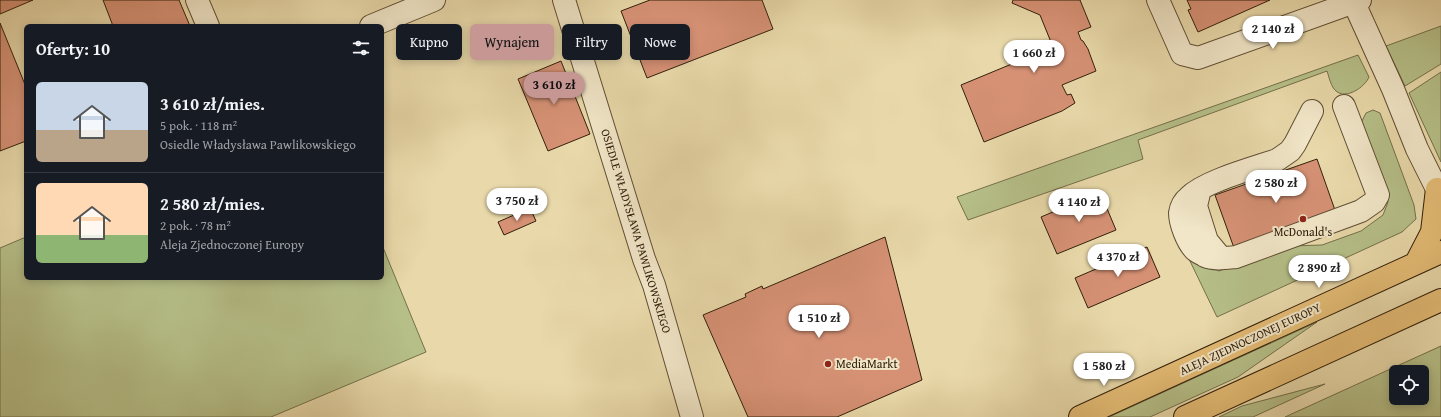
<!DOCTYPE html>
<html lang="pl">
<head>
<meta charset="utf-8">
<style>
	:root { --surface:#171b24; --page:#20242c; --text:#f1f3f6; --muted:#9ea1a6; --line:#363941; --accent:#c59692 }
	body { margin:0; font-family:"Gentium Book Plus",serif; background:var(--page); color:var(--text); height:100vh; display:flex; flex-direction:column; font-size:15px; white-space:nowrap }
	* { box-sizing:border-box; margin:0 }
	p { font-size:13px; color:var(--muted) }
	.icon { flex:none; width:22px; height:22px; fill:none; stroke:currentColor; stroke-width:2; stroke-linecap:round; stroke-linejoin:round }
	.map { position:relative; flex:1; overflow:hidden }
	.drawer { position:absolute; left:24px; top:24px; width:360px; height:256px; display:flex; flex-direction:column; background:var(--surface); border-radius:6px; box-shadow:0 2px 10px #0003 }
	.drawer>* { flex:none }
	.hud { position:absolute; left:396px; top:24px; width:380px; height:36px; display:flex; gap:8px }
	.tools { position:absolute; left:1389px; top:365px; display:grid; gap:8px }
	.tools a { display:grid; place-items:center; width:40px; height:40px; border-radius:6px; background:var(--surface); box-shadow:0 2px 10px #0003; font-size:20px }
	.price { position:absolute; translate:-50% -34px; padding:0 9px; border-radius:14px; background:#fff; color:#222; font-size:13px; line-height:26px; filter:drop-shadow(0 1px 2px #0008) }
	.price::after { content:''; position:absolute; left:50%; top:24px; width:12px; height:9px; margin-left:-6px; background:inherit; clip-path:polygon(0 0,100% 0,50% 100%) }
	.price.active { background:var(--accent); color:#111 }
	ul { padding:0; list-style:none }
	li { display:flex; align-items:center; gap:12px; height:100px; padding:0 12px }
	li+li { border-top:1px solid var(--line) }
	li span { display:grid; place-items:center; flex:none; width:112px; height:80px; border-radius:6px; color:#555 }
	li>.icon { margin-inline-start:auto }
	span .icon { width:48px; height:48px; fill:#fffc; stroke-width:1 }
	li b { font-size:17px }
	h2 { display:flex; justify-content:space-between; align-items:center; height:48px; padding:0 12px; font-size:17px }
	.tag { padding:0 14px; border-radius:6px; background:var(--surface); box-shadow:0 2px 10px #0003; font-size:14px; line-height:36px }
	.tag.active { background:var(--accent); color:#111 }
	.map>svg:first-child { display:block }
	.green { fill:#b6bf88; stroke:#74704a; fill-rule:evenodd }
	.building { fill:#d69175; stroke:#32200b }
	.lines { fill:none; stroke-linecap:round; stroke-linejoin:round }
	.minor-casing { stroke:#604e33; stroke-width:24 }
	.major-casing { stroke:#32200b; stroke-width:24 }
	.minor { stroke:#f1e6c8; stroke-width:22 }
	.major { stroke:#e4bc75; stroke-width:22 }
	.poi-dot { fill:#8f2418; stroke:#f1e6c8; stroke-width:1.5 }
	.labels { text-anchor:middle; stroke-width:4; stroke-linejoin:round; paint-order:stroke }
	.street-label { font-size:12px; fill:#32200b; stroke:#f1e6c8 }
	.poi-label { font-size:12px; fill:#32200b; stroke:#f1e6c8 }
</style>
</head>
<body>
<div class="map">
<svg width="1441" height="417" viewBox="0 0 1441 417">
	<rect width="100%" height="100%" fill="#e9d9aa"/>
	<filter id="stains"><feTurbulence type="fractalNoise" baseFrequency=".005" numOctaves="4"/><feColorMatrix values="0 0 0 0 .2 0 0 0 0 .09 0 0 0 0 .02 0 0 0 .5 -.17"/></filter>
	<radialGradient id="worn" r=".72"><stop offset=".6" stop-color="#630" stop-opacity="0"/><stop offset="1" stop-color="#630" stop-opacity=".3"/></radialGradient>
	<path class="green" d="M1441,26V64L1405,86L1386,46Z
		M1358,55L1369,77C1365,87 1346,100 1336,91C1331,87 1329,77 1327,71L1138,140L1143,159L968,220L957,197Z
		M1441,72V162L1409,93Z
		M1373,110L1380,113L1414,205L1416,219L1402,232L1217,317L1189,259L1219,271L1290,246L1322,245L1361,231L1383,215L1388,202L1361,123L1366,113Z
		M26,237V278H382V245L426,352L271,417H0V248Z
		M1317,322L1238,377L1150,417H1109Z
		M1441,346V417H1285ZM1396,372H1422V398H1396Z
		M1325,384L1253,417H1219L1242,406Z"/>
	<path class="building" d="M0,0H33L0,14Z
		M103,0H179L190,26H113Z
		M650,0H762L773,29L647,78L621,11Z
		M1013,0H1080L1091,27L1078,32L1081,40L1083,41L1088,49L1096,71L1062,85L1067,95L1071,94L1075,103L1062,111L984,142L961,85L1031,56L1033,61L1055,52L1040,15L1012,3Z
		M1187,0H1270L1198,32L1188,10L1191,9Z
		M0,23L26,87V141L0,151Z
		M561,61L590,134L548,151L518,79Z
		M1317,159L1336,213L1234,248L1215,195Z
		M1100,192L1116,230L1057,254L1041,217Z
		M530,208L536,221L504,235L498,222Z
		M885,237L922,380L837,417H748L703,315L746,297L745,294L762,286L763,289Z
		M1147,247L1160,277L1088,308L1075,278Z"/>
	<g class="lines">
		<defs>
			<path id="minor" d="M197,0L208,26
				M564,0L644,259L654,285L692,417
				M1158,0L1182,54L1198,58L1360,0
				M1354,3L1393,89L1417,149L1441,197
				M371,26L434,0
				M1312,111L1295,144L1290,151L1277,160C1254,168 1205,181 1189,197C1184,201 1181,206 1180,213C1180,223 1187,242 1195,250C1197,252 1202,254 1205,256C1214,260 1226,258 1236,257L1361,211L1374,202L1378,195L1344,106
				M1200,189L1196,206L1207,241L1221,258"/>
			<path id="major" d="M1416,263L1432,232L1437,189
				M1080,417L1441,252
				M1185,417L1441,300"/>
		</defs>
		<use href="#minor" class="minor-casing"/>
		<use href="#major" class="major-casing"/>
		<use href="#minor" class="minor"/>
		<use href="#major" class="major"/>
	</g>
	<g class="poi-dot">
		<circle cx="1303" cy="219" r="4"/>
		<circle cx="828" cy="364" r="4"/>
	</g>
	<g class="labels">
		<g class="street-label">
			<text transform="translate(636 231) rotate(73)" y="4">OSIEDLE WŁADYSŁAWA PAWLIKOWSKIEGO</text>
			<text transform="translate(1250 339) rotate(-25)" y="4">ALEJA ZJEDNOCZONEJ EUROPY</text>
		</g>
		<g class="poi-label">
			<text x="1303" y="236">McDonald's</text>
			<text x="836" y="368" text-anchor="start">MediaMarkt</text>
		</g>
	</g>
	<rect width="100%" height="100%" filter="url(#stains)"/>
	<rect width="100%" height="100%" fill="url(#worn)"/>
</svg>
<div class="tools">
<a><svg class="icon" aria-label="locate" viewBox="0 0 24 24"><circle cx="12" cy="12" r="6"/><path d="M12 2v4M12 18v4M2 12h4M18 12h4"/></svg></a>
</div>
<b class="price" style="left:1273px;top:50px">2 140 zł</b>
<b class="price" style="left:1034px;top:74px">1 660 zł</b>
<b class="price active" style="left:554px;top:106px">3 610 zł</b>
<b class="price" style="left:1276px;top:204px">2 580 zł</b>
<b class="price" style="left:517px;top:222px">3 750 zł</b>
<b class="price" style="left:1079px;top:223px">4 140 zł</b>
<b class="price" style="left:1118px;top:278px">4 370 zł</b>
<b class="price" style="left:1319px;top:289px">2 890 zł</b>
<b class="price" style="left:819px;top:339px">1 510 zł</b>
<b class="price" style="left:1104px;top:387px">1 580 zł</b>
<div class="hud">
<a class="tag">Kupno</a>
<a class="tag active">Wynajem</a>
<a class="tag">Filtry</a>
<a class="tag">Nowe</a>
</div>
<section class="drawer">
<h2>Oferty: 10<svg class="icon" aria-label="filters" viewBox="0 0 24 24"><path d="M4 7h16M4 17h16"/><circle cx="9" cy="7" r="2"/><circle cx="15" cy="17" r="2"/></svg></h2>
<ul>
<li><span style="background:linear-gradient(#c9d6e8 60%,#b9a48a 0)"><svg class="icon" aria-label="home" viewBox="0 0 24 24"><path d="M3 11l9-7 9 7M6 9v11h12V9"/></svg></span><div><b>3 610 zł/mies.</b><p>5 pok. · 118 m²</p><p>Osiedle Władysława Pawlikowskiego</p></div></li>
<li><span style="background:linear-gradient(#ffd9b3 65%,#8fb573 0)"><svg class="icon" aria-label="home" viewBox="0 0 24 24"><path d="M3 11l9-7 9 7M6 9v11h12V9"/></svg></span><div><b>2 580 zł/mies.</b><p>2 pok. · 78 m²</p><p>Aleja Zjednoczonej Europy</p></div></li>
</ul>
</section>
</div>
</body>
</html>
